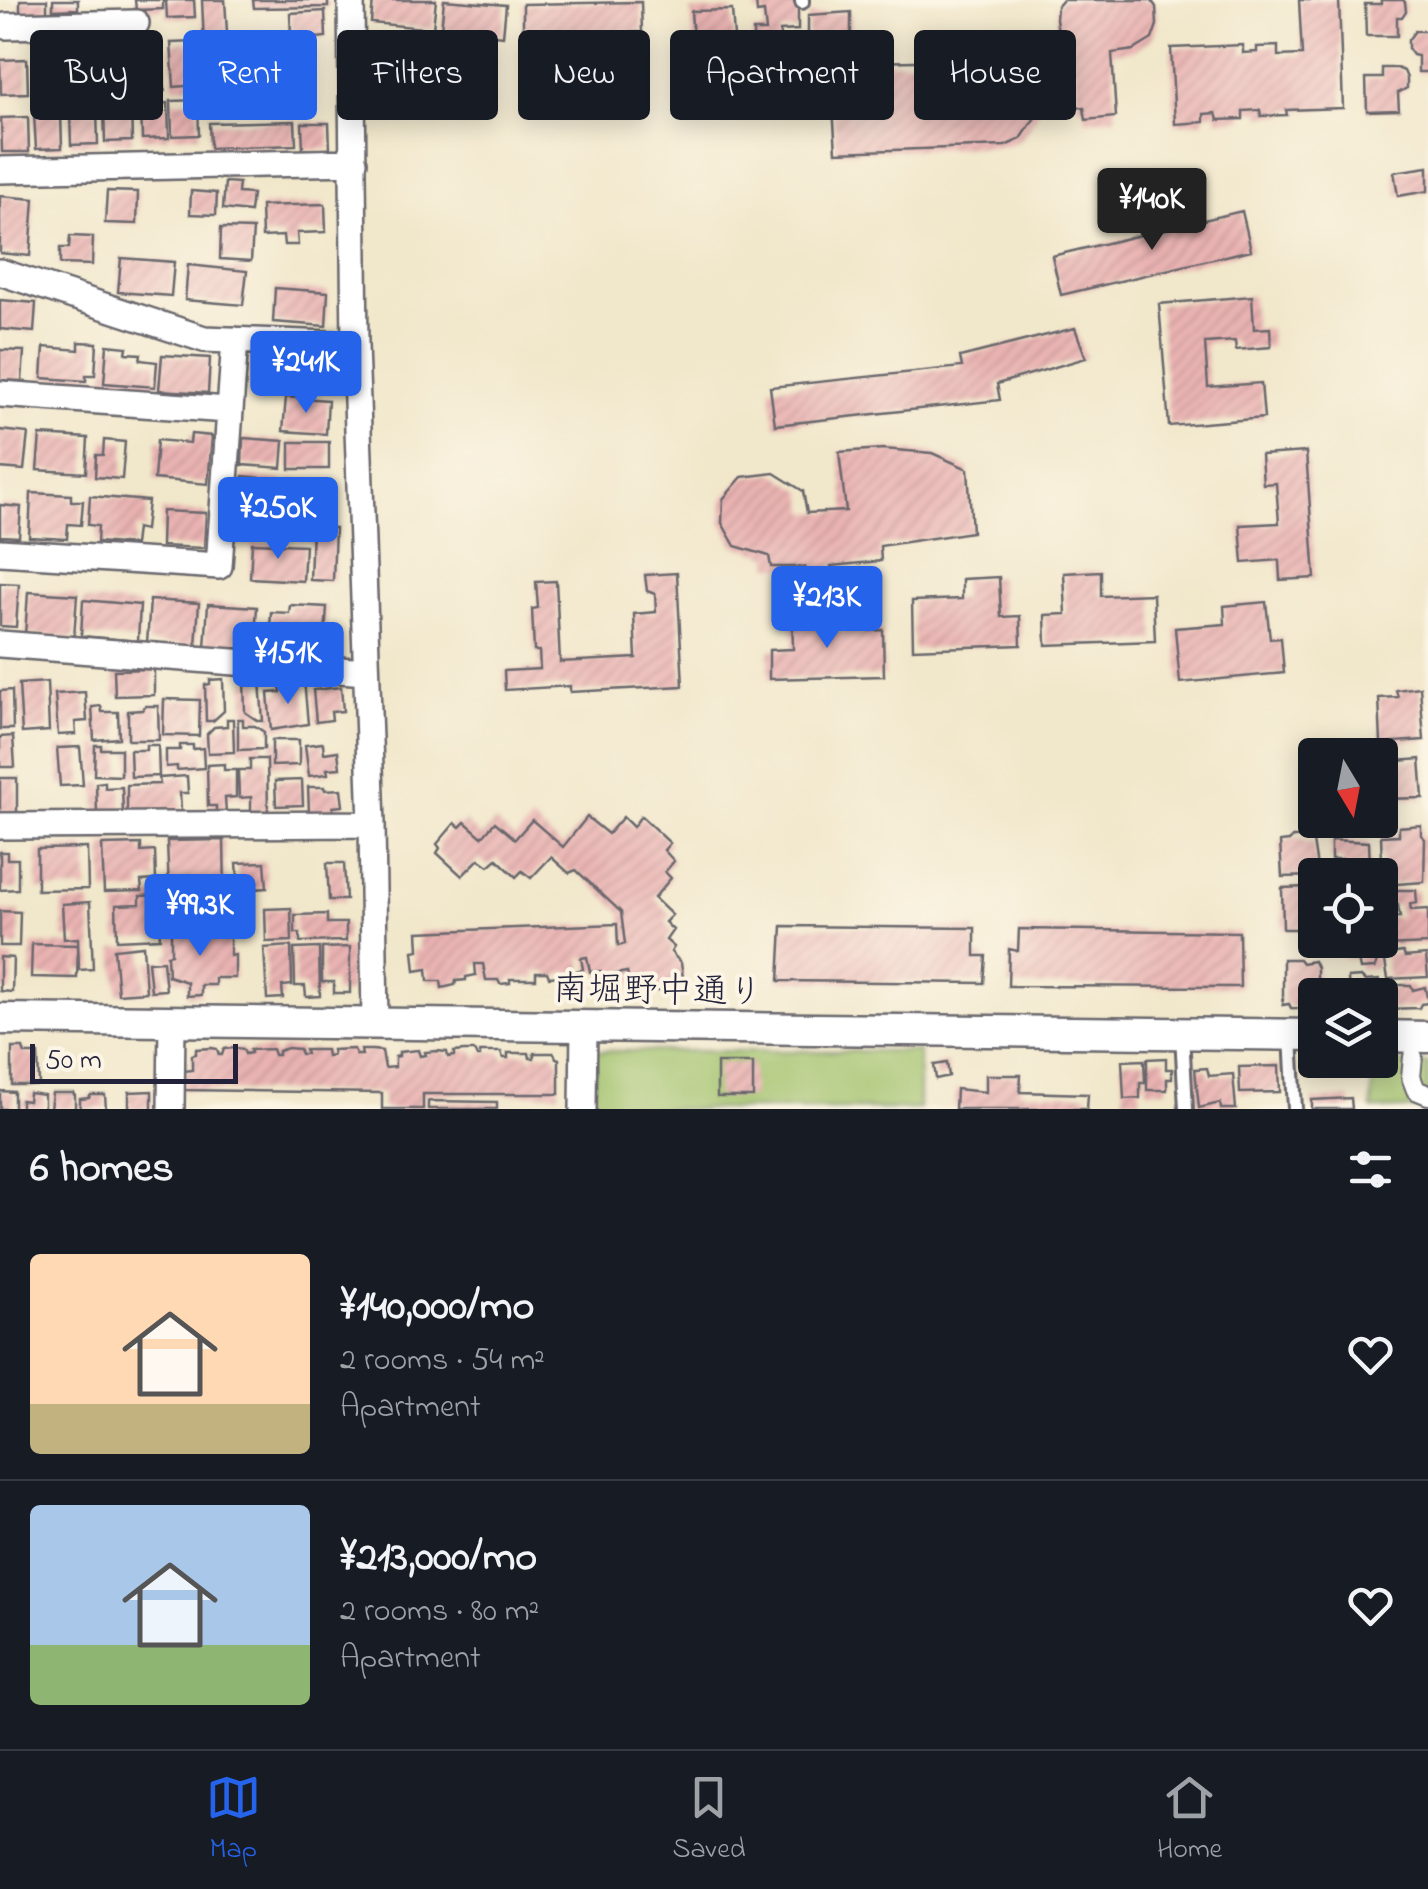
<!DOCTYPE html>
<html lang="en">
<head>
<meta charset="utf-8">
<style>
	:root { --surface:#171b24; --page:#242831; --text:#f1f3f6; --muted:#9ea1a6; --line:#363941; --accent:#2563eb }
	body { margin:0; font-family:"Indie Flower","Klee One",sans-serif; background:var(--page); color:var(--text); height:100vh; display:flex; flex-direction:column; font-size:38px; white-space:nowrap }
	* { box-sizing:border-box; margin:0 }
	p { font-size:32px; color:var(--muted) }
	.icon { flex:none; width:55px; height:55px; fill:none; stroke:currentColor; stroke-width:2; stroke-linecap:round; stroke-linejoin:round }
	.map { position:relative; height:1109px; overflow:hidden }
	.side { display:flex; flex-direction:column; background:var(--surface); flex:1 }
	.side>* { flex:none }
	.top-card { position:absolute; left:30px; top:30px; width:1370px; height:90px; display:flex; gap:20px }
	.needle { width:65px; rotate:170deg }
	.tools { position:absolute; left:1298px; top:738px; display:grid; gap:20px }
	.tools a { display:grid; place-items:center; width:100px; height:100px; border-radius:10px; background:var(--surface); box-shadow:0 5px 25px #0003; font-size:50px }
	.scale { position:absolute; left:30px; bottom:25px; width:208px; box-sizing:border-box; padding-left:10px; border:5px solid #22223b; border-top:0; font-size:28px; line-height:35px; white-space:nowrap; color:#22223b; -webkit-text-stroke:8px #fcf5e5; paint-order:stroke }
	.price { position:absolute; translate:-50% -85px; padding:0 22px; border-radius:10px; background:var(--accent); color:#fff; font-size:32px; line-height:65px; filter:drop-shadow(0 2px 5px #0008) }
	.price::after { content:''; position:absolute; left:50%; top:60px; width:30px; height:22px; margin-left:-15px; background:inherit; clip-path:polygon(0 0,100% 0,50% 100%) }
	.price.on { background:#222; color:#fff }
	ul { padding:0; list-style:none }
	li { display:flex; align-items:center; gap:30px; height:250px; padding:0 30px }
	li+li { border-top:2px solid var(--line) }
	li span { display:grid; place-items:center; flex:none; width:280px; height:200px; border-radius:10px; color:#555 }
	li>.icon { margin-inline-start:auto }
	span .icon { width:120px; height:120px; fill:#fffc; stroke-width:1 }
	li b { font-size:42px }
	h2 { display:flex; justify-content:space-between; align-items:center; height:120px; padding:0 30px; font-size:42px }
	.pill { padding:0 35px; border-radius:10px; background:var(--surface); box-shadow:0 5px 25px #0003; font-size:35px; line-height:90px }
	.pill.on { background:var(--accent); color:#fff }
	.tab-bar { display:flex; justify-content:space-around; align-items:center; height:140px; border-top:2px solid var(--line); background:var(--surface); font-size:28px; color:var(--muted) }
	.tab-bar a { display:grid; justify-items:center; gap:5px }
	.tab-bar .on { color:var(--accent) }
	.map>svg:first-child { display:block }
	.park { fill:#a0c16a; stroke:#617252; stroke-width:2.5 }
	.building { fill:url(#building-hatch) }
	.lines { fill:none; stroke-linecap:round; stroke-linejoin:round }
	.service-casing { stroke:#6a676d; stroke-width:18 }
	.pedestrian-casing { stroke:#6a676d; stroke-width:22 }
	.minor-casing { stroke:#6a676d; stroke-width:30 }
	.tertiary-casing { stroke:#6a676d; stroke-width:35 }
	.service { stroke:#fff; stroke-width:12 }
	.pedestrian { stroke:#fff; stroke-width:18 }
	.minor { stroke:#fff; stroke-width:25 }
	.tertiary { stroke:#fff; stroke-width:30 }
	.labels { text-anchor:middle; stroke-width:8; stroke-linejoin:round; paint-order:stroke }
	.street-label { font-size:35px; fill:#22223b; stroke:#fcf5e5 }
</style>
</head>
<body>
<div class="map">
<svg width="1428" height="1109" viewBox="0 0 1428 1109">
	<defs>
		<pattern id="building-hatch" width="6" height="6" patternUnits="userSpaceOnUse" patternTransform="scale(2.5)"><rect width="6" height="6" fill="#eab3b2"/><path d="M-1 1l2-2M0 6l6-6M5 7l2-2" fill="none" stroke="#c89a9a"/></pattern>
	</defs>
	<rect width="100%" height="100%" fill="#fcf5e5"/>
	<filter id="ink" filterUnits="userSpaceOnUse"><feTurbulence type="fractalNoise" baseFrequency=".01" numOctaves="2"/><feDisplacementMap in="SourceGraphic" scale="20" xChannelSelector="R" yChannelSelector="G"/><feConvolveMatrix kernelMatrix="1 2 1 2 8 2 1 2 1" color-interpolation-filters="sRGB"/></filter>
	<filter id="wash" filterUnits="userSpaceOnUse"><feTurbulence type="fractalNoise" baseFrequency=".0048" numOctaves="4" result="noise"/><feDisplacementMap in="SourceGraphic" scale="40" xChannelSelector="R" yChannelSelector="G"/><feGaussianBlur stdDeviation="2.25" result="paint"/><feColorMatrix in="noise" values="0 0 0 0 0 0 0 0 0 0 0 0 0 0 0 0 0 1.4 0 .05"/><feComposite in="paint" operator="in"/></filter>
	<g filter="url(#wash)">
		<rect width="100%" height="100%" fill="#f1e7cb"/>
		<path class="park" d="M595,1051H919V1109H594Z
			M1372,1063H1428V1109H1372Z"/>
		<g id="blocks">
			<path class="building" d="M20,0H47V12L20,13Z
				M53,0H78V9L53,10Z
				M135,0H163V9L136,10Z
				M166,0H194L195,17L167,18Z
				M202,0H225L228,48L239,47L238,39H259L260,64L297,62L299,105L207,110Z
				M253,0H328V7L254,8Z
				M373,0H436L433,29L371,23Z
				M444,0L506,5L503,36L441,30Z
				M756,0H798V30L780,31V47L753,48V31H766L764,12L757,13Z
				M1063,0H1151L1156,7L1157,25L1152,39L1134,50L1112,53L1116,117L1086,120L1084,108L1077,106L1075,68L1067,69L1066,44L1058,33L1056,19L1057,7Z
				M1299,0H1339L1343,108L1286,110L1287,115L1261,116L1260,110L1243,111V119L1218,120L1216,113L1204,114V122L1175,124L1171,48L1243,45V53L1257,52V47L1278,46V56L1302,55Z
				M1381,0H1403L1405,2L1406,11L1402,17H1397V36H1366L1365,4H1381Z
				M641,2L642,32L523,33V4Z
				M732,10L735,50L694,53L691,11Z
				M325,11L326,37L307,39V58L292,59L290,13Z
				M851,12V42L808,43V15Z
				M1415,31H1428V72H1418V56L1413,55L1408,48V40Z
				M195,42L197,85L174,87L171,43Z
				M131,56L132,90L105,91L104,57Z
				M164,56L165,91L138,92L137,57Z
				M36,57H63L64,91L37,92Z
				M96,57L97,92L70,93L69,58Z
				M27,59L28,93L1,94L0,60Z
				M1001,59L1018,62L1038,90V113L1021,139L1005,146L836,152L830,63Z
				M1382,68H1397L1404,71L1407,78V88L1398,93L1399,110L1367,111L1366,78H1382Z
				M198,100L199,135L172,136L171,101Z
				M168,103L169,138L142,139L141,104Z
				M131,106L132,141L105,142L104,107Z
				M97,110L98,144L71,145L70,111Z
				M61,113L62,148L36,149L34,114Z
				M28,117L29,152H2L1,118Z
				M295,121L296,145L210,148L209,123Z
				M302,123H329L330,149L303,150Z
				M1428,167V191L1398,196L1394,172Z
				M225,182L239,183L238,193L252,194L250,212L223,209Z
				M107,191L138,192L137,224L105,223Z
				M191,191L217,193L216,215L190,214Z
				M0,196L34,199L30,256L0,253Z
				M325,204L326,232L297,233L298,245H284L283,236L262,237L261,206Z
				M1242,211L1251,250L1061,295L1052,256Z
				M221,228L253,229L251,261L220,259Z
				M70,236L93,237L92,265L60,264V248H69Z
				M121,258L174,262L171,296L118,292Z
				M188,265L247,271L243,305L185,300Z
				M275,288L328,292L326,326L273,322Z
				M1252,296L1254,329L1270,328L1271,347L1236,350L1235,341L1205,343L1208,387L1261,383L1264,418L1169,426L1159,304Z
				M0,300L36,303L34,332L0,329Z
				M1075,328L1086,358L997,384L1000,400L775,425L770,387L962,367L960,357Z
				M79,342L97,343L95,375H86V381L42,378L44,347L79,350Z
				M107,345L127,347L126,353L141,354L140,360L157,362L155,387L104,383Z
				M0,350L24,351L22,381L0,380Z
				M162,355L210,358L208,393L159,390Z
				M288,361L329,365L326,392L286,388Z
				M286,397L328,400L326,434L283,431Z
				M0,430L28,433L24,470L0,468Z
				M191,434L212,436L208,484L154,479L157,440L190,443Z
				M40,435L88,438L86,473L37,470Z
				M243,438L284,441L282,468L242,465Z
				M104,440L125,442L122,479L95,477L96,455H103Z
				M290,442H329V469H290Z
				M883,449L932,453L968,469L972,532L880,546L881,561L831,566L833,575H807L805,567H771L769,556L735,546L722,523L723,499L742,477L774,473L803,491L807,513L846,511L839,452Z
				M1306,452L1315,578L1280,580L1279,560L1243,563L1240,525L1279,523L1276,483L1263,484L1261,455Z
				M243,476L283,480L281,507L240,503Z
				M289,480L330,483L328,510L287,507Z
				M31,493L71,495V501H83L81,525L68,524L67,539L29,537Z
				M90,496L148,501L145,530L136,528L134,545L97,542L98,526L88,525Z
				M0,505L21,507L19,537L0,536Z
				M162,511L206,513L204,548L161,546Z
				M312,527L335,528L333,581L310,580Z
				M252,543L305,545L303,581L250,578Z
				M1101,571V596L1153,594L1155,641L1046,645L1045,615L1066,614L1064,573Z
				M677,573L683,686L570,692V686L505,690L504,671L540,669L539,651H534L532,609L538,608L536,582L556,581L560,662L636,658L634,614L656,612L655,594L647,591L645,575Z
				M999,577L1001,617L1020,616L1021,645L913,649L912,601L962,599V579Z
				M0,583L19,584L16,627L0,626Z
				M28,592L77,595L74,638L25,635Z
				M83,600L140,605L138,641L81,636Z
				M150,600L199,603L196,646L147,643Z
				M1266,602L1270,639L1281,638L1284,673L1180,683L1175,628L1225,624L1224,606Z
				M208,604L257,607L254,650L205,647Z
				M290,605L327,607L324,651L269,648L271,612L289,613Z
				M830,609V632L883,630L884,676L769,679V650L793,649L792,610Z
				M154,669V695L115,696L114,670Z
				M223,679L224,711L213,721H206L205,685L210,684V680Z
				M304,680L308,724L271,730L268,693L281,692L280,686L298,685L296,681Z
				M244,681H260L263,721H258L245,712Z
				M47,682L49,731L22,733L19,684Z
				M341,687L343,711L331,712L332,720L316,722L313,690Z
				M1420,687L1424,740L1381,743L1379,698L1398,697L1396,690Z
				M12,690L13,729H0V691Z
				M85,692L87,721L75,722L76,734L58,735L55,694Z
				M164,699L200,700L199,736L163,735Z
				M101,706L102,712H118L119,738L94,740L92,707Z
				M145,706H158L159,740H128V711L142,710Z
				M227,719H233L234,752L208,753L207,734L214,727L227,726Z
				M238,719H243V726H255L264,732V749L238,750Z
				M13,736L15,767H0V737Z
				M272,740H299V765L272,766Z
				M323,743L324,753L338,751L340,768L327,769L328,774L309,776L305,745Z
				M95,745H101V749H121V776L94,775Z
				M146,745H158L159,776L131,777L130,750H146Z
				M180,745H193V749L203,748L204,768L177,770V766L166,767V750H180Z
				M80,747L83,785L60,786L57,748Z
				M250,759H267L268,811H251V797L239,798L238,770H250Z
				M1420,759L1423,798L1382,799L1380,766L1397,765L1398,761Z
				M224,764V770H236V797L225,798L226,813H216V806H208L207,765Z
				M187,776L188,793H180L181,811L159,812V816H127V785L160,784L159,778Z
				M0,778H17V812L0,813Z
				M302,780L303,805L276,806L275,781Z
				M105,782V788L122,787L123,813L97,814L96,783Z
				M308,787H324L325,790L341,789L343,806L333,807V811L309,812Z
				M641,816L670,843L664,850L674,861L665,872L671,878L654,898L672,915L665,922L673,930L666,940L674,947L671,952L681,963L684,985L669,987L668,990L642,992L639,981L629,983L627,972L604,976L601,971L590,972L587,957L581,958L583,969L573,972L561,973V976L549,977L547,972H536V979H510V983L500,984L498,980H486L483,964H475L476,975L466,977V980L456,981L455,985L442,988L441,981H428L427,969L415,971L413,951L419,950L418,932L617,924L618,946L625,944L621,912L576,870L569,873L551,857L531,878L522,871L516,877L497,859L489,866L479,859L462,876L437,853L440,848L437,844L455,823L460,827L465,822L482,837L495,822L515,839L532,820L563,847L587,817L608,834L623,817L633,827Z
				M1421,825V835L1425,839L1424,882L1383,885L1381,836L1399,835V827Z
				M1292,838H1302L1305,842L1313,841L1317,867L1313,869L1314,876L1282,877L1280,842L1289,841Z
				M224,840L225,891L169,892L167,841Z
				M1331,840L1369,842L1370,868H1344L1343,859H1331Z
				M141,844V852L155,851L156,880L141,881L142,891L104,892L102,845Z
				M87,848L88,889L37,890V849Z
				M0,852H7V859H18V889L0,890Z
				M265,862L267,888L239,890L237,863Z
				M327,863H344L346,900H329Z
				M1307,887L1311,893L1313,908L1315,909V920L1312,922L1311,929H1283L1282,888Z
				M1387,890H1416L1417,903L1410,904L1411,910L1428,909V944L1384,946L1381,918L1400,917L1398,905L1389,906Z
				M158,895L160,938L117,940L116,905L140,904V896Z
				M90,902L93,969L79,970L78,938L64,939L62,904Z
				M291,908L292,941L266,942L265,909Z
				M0,911L20,912L19,946H0Z
				M327,914V923H346V941L300,942V933H295V915Z
				M782,926L975,928V956H986L984,983L779,981Z
				M1019,929L1239,932L1240,987L1008,986L1009,949L1018,951Z
				M171,931H230V956L235,955V978H215V985H201V995L187,996V982L168,976L167,955L171,954Z
				M1341,940H1376L1378,958L1375,968L1360,969L1358,959H1344Z
				M32,944L78,945L77,978L31,977Z
				M143,946L146,992L118,994L114,949Z
				M291,946L292,985L282,986L283,998L267,999L264,948Z
				M350,947V993H334V982H322V948Z
				M319,948L320,996L306,997L305,986H295L294,949Z
				M1403,952L1405,957L1426,955L1428,977L1388,979L1384,955Z
				M0,957L13,958L12,992L0,991Z
				M1283,959H1299L1302,963L1314,961L1317,968V995L1315,1004L1310,1009L1291,1008L1289,1004L1283,1005Z
				M163,961L166,990L151,991L148,962Z
				M1361,977L1365,981L1379,980L1380,995H1349L1348,978Z
				M1397,985H1411L1413,990L1425,987L1428,1003L1421,1004L1419,1008L1387,1009L1385,990L1395,989Z
				M12,1048H23L25,1054H38L39,1085H12Z
				M212,1048L217,1049L219,1055H222L224,1049L235,1048L243,1049L245,1054L251,1053L250,1050L272,1049L274,1055H278V1051L288,1048L299,1049L301,1054H306L305,1050H326L327,1056L333,1055L332,1050L354,1049L356,1055H362L361,1050H372L382,1051L385,1068L395,1067V1057L399,1056V1052L418,1050L420,1056L426,1055L425,1052L437,1051L447,1052L448,1057L454,1056V1052L464,1051H474L477,1057H480V1052H501L503,1058H508V1053H529L530,1058H534V1053H554L556,1058L559,1059V1094H423V1109H382V1093L184,1090V1071L192,1070V1055L196,1054V1049Z
				M1166,1058V1069H1172V1079H1167V1090H1147V1059Z
				M1144,1060L1145,1083H1140V1098L1124,1099L1122,1061Z
				M717,1063H753V1097H717Z
				M947,1063L949,1076L936,1079L934,1065Z
				M1279,1066L1280,1092L1240,1093L1239,1067Z
				M1207,1068L1209,1076L1233,1074L1236,1109H1221L1220,1103L1199,1108L1195,1069Z
				M986,1075H1021L1020,1092L1088,1094L1087,1109H955L956,1089L986,1092Z
				M0,1091L14,1092V1109H0Z
				M152,1091V1109H129V1092Z
				M29,1093L44,1095V1109H21V1100L28,1101Z
				M52,1093H73L75,1096V1109H50Z
				M91,1095H105L106,1109H80V1099L89,1098Z
				M1351,1098L1352,1109H1312V1100Z
				M428,1101L497,1102V1109H428Z"/>
		</g>
	</g>
	<g filter="url(#ink)">
		<use href="#blocks" fill-opacity="0" stroke="#6a676d" stroke-width="2.5"/>
		<g class="lines">
			<defs>
				<path id="service" d="M802,0V2
					M1182,1034L1186,1109
					M1291,1037L1295,1109"/>
				<path id="pedestrian" d="M1413,1057L1411,1077L1416,1090L1428,1095"/>
				<path id="minor" d="M351,0L355,345L372,824L375,1023
					M6,26L136,23
					M0,170L354,162
					M0,272L204,339L355,345
					M0,394L228,410
					M0,552L219,566L235,340
					M0,644L366,672
					M0,826L372,824
					M171,1109L172,1020
					M583,1109L584,1025"/>
				<path id="tertiary" d="M0,1019L1315,1035
					M1380,1036L1428,1037"/>
			</defs>
			<use href="#service" class="service-casing"/>
			<use href="#pedestrian" class="pedestrian-casing"/>
			<use href="#minor" class="minor-casing"/>
			<use href="#tertiary" class="tertiary-casing"/>
			<use href="#service" class="service"/>
			<use href="#pedestrian" class="pedestrian"/>
			<use href="#minor" class="minor"/>
			<use href="#tertiary" class="tertiary"/>
		</g>
	</g>
	<g class="labels">
		<g class="street-label">
			<text transform="translate(658 989) rotate(1)" y="12">南堀野中通り</text>
		</g>
	</g>
</svg>
<div class="tools">
<a><svg class="needle" viewBox="-14 -14 28 28"><path d="M0-13l5 13h-10z" fill="#e53935"/><path d="M0 13l5-13h-10z" fill="#9ea1a6"/></svg></a>
<a><svg class="icon" aria-label="locate" viewBox="0 0 24 24"><circle cx="12" cy="12" r="6"/><path d="M12 2v4M12 18v4M2 12h4M18 12h4"/></svg></a>
<a><svg class="icon" aria-label="layers" viewBox="0 0 24 24"><path d="M12 4l9 5-9 5-9-5zM3 14l9 5 9-5"/></svg></a>
</div>
<div class="scale">50 m</div>
<b class="price on" style="left:1152px;top:253px">¥140K</b>
<b class="price" style="left:306px;top:416px">¥241K</b>
<b class="price" style="left:278px;top:562px">¥250K</b>
<b class="price" style="left:827px;top:651px">¥213K</b>
<b class="price" style="left:288px;top:707px">¥151K</b>
<b class="price" style="left:200px;top:959px">¥99.3K</b>
<div class="top-card">
<a class="pill">Buy</a>
<a class="pill on">Rent</a>
<a class="pill">Filters</a>
<a class="pill">New</a>
<a class="pill">Apartment</a>
<a class="pill">House</a>
</div>
</div>
<section class="side">
<h2>6 homes<svg class="icon" aria-label="filters" viewBox="0 0 24 24"><path d="M4 7h16M4 17h16"/><circle cx="9" cy="7" r="2"/><circle cx="15" cy="17" r="2"/></svg></h2>
<ul>
<li><span style="background:linear-gradient(#ffd9b3 75%,#c2b280 0)"><svg class="icon" aria-label="home" viewBox="0 0 24 24"><path d="M3 11l9-7 9 7M6 9v11h12V9"/></svg></span><div><b>¥140,000/mo</b><p>2 rooms · 54 m²</p><p>Apartment</p></div><svg class="icon" aria-label="heart" viewBox="0 0 24 24"><path d="M12 20l-8-8c-3-5 5-10 8-4 3-6 11-1 8 4z"/></svg></li>
<li><span style="background:linear-gradient(#a9c7e8 70%,#8fb573 0)"><svg class="icon" aria-label="home" viewBox="0 0 24 24"><path d="M3 11l9-7 9 7M6 9v11h12V9"/></svg></span><div><b>¥213,000/mo</b><p>2 rooms · 80 m²</p><p>Apartment</p></div><svg class="icon" aria-label="heart" viewBox="0 0 24 24"><path d="M12 20l-8-8c-3-5 5-10 8-4 3-6 11-1 8 4z"/></svg></li>
</ul>
</section>
<nav class="tab-bar">
<a class="on"><svg class="icon" aria-label="map" viewBox="0 0 24 24"><path d="M3 6l6-2 6 2 6-2v14l-6 2-6-2-6 2zM9 4v14M15 6v14"/></svg>Map</a>
<a><svg class="icon" aria-label="saved" viewBox="0 0 24 24"><path d="M7 4h10v16l-5-4-5 4z"/></svg>Saved</a>
<a><svg class="icon" aria-label="home" viewBox="0 0 24 24"><path d="M3 11l9-7 9 7M6 9v11h12V9"/></svg>Home</a>
</nav>
</body>
</html>
